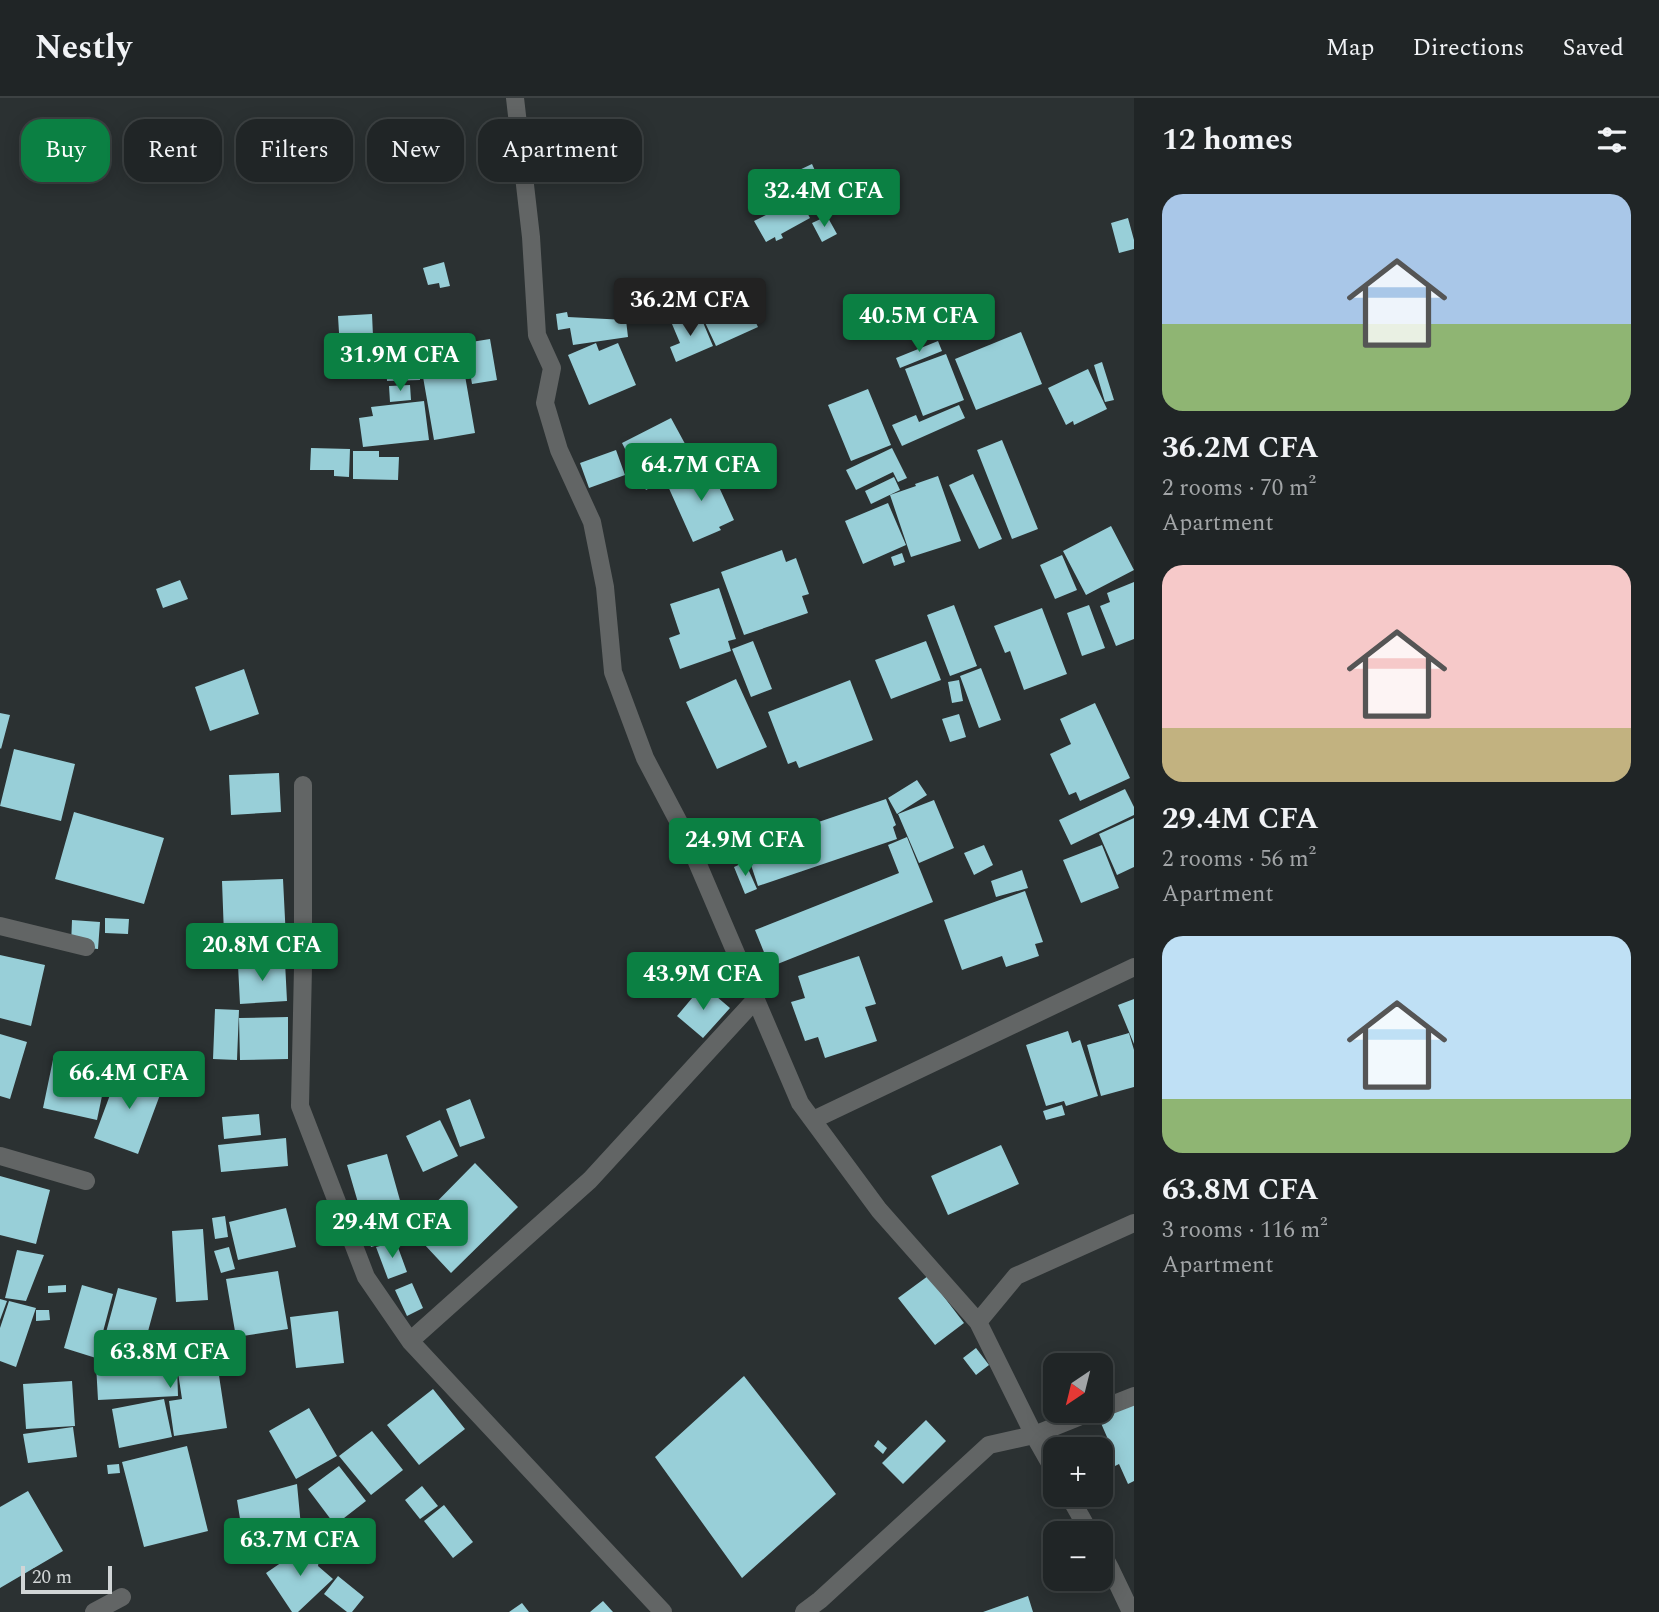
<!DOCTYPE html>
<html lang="en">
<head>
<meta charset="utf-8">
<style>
	:root { --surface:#202526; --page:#282d2e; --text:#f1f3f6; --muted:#a2a5a7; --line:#3d4243; --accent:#0b8043 }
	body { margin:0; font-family:Spectral,serif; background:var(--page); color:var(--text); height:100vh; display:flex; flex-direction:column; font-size:26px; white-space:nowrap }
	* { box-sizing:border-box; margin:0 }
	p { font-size:23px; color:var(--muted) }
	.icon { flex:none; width:38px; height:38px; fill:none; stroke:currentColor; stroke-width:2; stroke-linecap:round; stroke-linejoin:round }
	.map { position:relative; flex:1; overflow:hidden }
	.side { display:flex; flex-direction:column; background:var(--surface); width:525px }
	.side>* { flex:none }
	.banner { position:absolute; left:21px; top:21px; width:665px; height:63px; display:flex; gap:14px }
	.needle { width:46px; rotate:215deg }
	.buttons { position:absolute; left:1043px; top:1255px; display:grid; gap:14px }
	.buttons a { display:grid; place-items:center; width:70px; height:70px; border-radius:14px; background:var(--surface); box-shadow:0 4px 18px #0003,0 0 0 2px var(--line); font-size:35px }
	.scale { position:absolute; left:21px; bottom:18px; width:91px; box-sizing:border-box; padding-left:7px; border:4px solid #d1d5d6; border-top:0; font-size:19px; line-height:24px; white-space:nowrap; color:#d1d5d6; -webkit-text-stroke:5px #2b3132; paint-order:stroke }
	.price { position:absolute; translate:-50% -60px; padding:0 16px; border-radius:7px; background:var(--accent); color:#fff; font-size:23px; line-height:46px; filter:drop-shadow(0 2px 4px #0008) }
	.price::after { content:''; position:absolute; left:50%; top:42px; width:21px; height:16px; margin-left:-10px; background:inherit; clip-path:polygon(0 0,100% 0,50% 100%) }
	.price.selected { background:#222; color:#fff }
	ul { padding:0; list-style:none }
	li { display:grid; align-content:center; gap:14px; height:371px; padding:0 28px }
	li span { display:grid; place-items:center; height:217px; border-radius:21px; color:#555 }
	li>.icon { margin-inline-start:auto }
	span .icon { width:126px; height:126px; fill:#fffc; stroke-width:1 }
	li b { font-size:30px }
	h2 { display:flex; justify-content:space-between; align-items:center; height:84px; padding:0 28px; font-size:30px }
	.pill { padding:0 24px; border-radius:21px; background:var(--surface); box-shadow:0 4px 18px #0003,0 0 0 2px var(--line); font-size:24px; line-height:63px }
	.pill.selected { background:var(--accent); color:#fff }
	header { display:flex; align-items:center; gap:42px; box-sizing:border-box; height:98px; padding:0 35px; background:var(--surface); border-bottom:2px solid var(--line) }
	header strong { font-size:33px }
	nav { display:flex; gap:38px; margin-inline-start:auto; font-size:24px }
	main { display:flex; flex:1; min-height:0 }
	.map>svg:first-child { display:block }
	.building { fill:#98cfd8 }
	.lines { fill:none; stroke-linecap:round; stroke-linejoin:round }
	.street { stroke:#626565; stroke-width:18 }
</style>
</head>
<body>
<header>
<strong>Nestly</strong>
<nav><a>Map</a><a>Directions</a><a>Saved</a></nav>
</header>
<main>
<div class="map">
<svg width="1134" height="1514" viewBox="0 0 1134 1514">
	<rect width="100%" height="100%" fill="#2b3132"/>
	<path class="building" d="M812,66L823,90L807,97L795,74Z
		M799,100L810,120L781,136L783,140L776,143L775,139L766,144L754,123Z
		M827,118L837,136L822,144L812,125Z
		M1128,120L1134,142V151L1119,155L1111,125Z
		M444,164L450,188L440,190L439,185L428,187L423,170Z
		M743,198L758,229L716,248L702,218Z
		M567,214L568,219L626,222L628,239L573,247L570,230L558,232L556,216Z
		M699,215L713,248L676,264L670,249L680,245L672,226Z
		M372,216L374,260H360L361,267L341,268L338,218Z
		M1021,234L1042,286L976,312L955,261Z
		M490,241L497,282L472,286L465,245Z
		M938,243L942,253L900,270L896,260Z
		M596,245L599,253L618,245L636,287L589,307L568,257Z
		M460,249L475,335L434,342L419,256Z
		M946,256L964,302L923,318L905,271Z
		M419,257L420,282L387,283L386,259Z
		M1102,264L1114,302L1105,304L1094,267Z
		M1088,271L1107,311L1074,327L1073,323L1066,327L1048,290Z
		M410,287L411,302L390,304L389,288Z
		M868,291L891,347L851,363L828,307Z
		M424,303L429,342L363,349L359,320L373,318L371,309Z
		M959,307L965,320L902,348L892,327L916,317L919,324Z
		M671,320L696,366L646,392L622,345Z
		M1002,342L1038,431L1012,441L977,352Z
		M311,350L350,351L349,379L334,378V372H310Z
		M892,350L907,380L898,384L893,374L856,392L846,372Z
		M616,352L625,377L589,390L580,365Z
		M353,353H379V359H399L398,382L353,381Z
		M709,367L734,422L719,429L721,432L693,444L667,386Z
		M973,376L1002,441L979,451L949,387Z
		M938,378L961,443L911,459L890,397L916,388L915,386Z
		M894,379L900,392L871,406L865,393Z
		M888,405L906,447L863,466L845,423Z
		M1111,428L1134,472L1086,497L1063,453Z
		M782,452L786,464L796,460L809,496L802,498L808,515L744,537L721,474Z
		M902,455L905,464L894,468L891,459Z
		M1062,457L1077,492L1055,501L1040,467Z
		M180,482L188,501L163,510L156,491Z
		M1134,484V541L1116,548L1100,508L1110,504L1107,495Z
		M719,490L736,541L728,543L731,553L680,571L669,540L680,536L670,506Z
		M954,507L977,568L950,578L927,517Z
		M1089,507L1105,550L1082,558L1067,515Z
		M1042,510L1067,576L1024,592L1010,553L1005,555L994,528Z
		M753,543L772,591L751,599L732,551Z
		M926,543L941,582L891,601L875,562Z
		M981,570L1001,622L979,630L960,578Z
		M244,571L259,616L210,633L195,589Z
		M736,581L767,649L717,671L686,604Z
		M850,582L873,642L799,670L796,663L788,666L768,614Z
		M959,582L963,603L952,605L948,584Z
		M1095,605L1130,680L1080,703L1076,694L1069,697L1050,656L1071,646L1060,621Z
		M0,615L10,617L1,651L0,650Z
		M959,616L966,639L950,644L942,621Z
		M14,651L75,666L61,723L0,708Z
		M279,675L281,714L231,717L229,677Z
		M917,682L927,697L897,716L888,700Z
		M1125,691L1134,709V717L1071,747L1059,722Z
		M886,701L896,727L893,729L897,741L758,788L745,749Z
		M934,702L954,750L919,765L898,716Z
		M74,714L164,740L144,806L55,781Z
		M1134,720V769L1117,777L1099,736Z
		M907,739L933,804L770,869L755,832L899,775L888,747Z
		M984,747L993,767L974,777L964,755Z
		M1102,747L1119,790L1081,805L1063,762Z
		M745,764L757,791L745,796L734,769Z
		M1022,772L1028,790L996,799L991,783Z
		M283,781L287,861L225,864L222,783Z
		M1025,793L1043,844L1035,846L1039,858L1006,869L1002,858L962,872L944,822Z
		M105,820L129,821L128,836L105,835Z
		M72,822L100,824L98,851L71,848Z
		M0,857L45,867L31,928L0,920Z
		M859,858L876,906L865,909L877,943L825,960L818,939L805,943L791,904L805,900L798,878Z
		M285,864L287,903L240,906L238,867Z
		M703,887L730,910L703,940L677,918Z
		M1134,901V946L1118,907Z
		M215,911L239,912L237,962L213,961Z
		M288,919V961L240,962L239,920Z
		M1068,933L1072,945L1080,942L1098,998L1066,1008L1064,1003L1046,1008L1026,947Z
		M1129,935L1134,952V989L1101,998L1087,947Z
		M0,936L27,944L10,1001L0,998Z
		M54,957L108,969L97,1022L43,1010Z
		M120,970L164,986L138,1056L94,1040Z
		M470,1001L485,1040L460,1049L446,1011Z
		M1062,1007L1065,1017L1046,1022L1043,1013Z
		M259,1016L261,1037L224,1041L222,1019Z
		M440,1022L458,1058L423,1074L406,1038Z
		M286,1040L288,1068L221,1074L218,1047Z
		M1001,1047L1019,1086L948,1117L931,1078Z
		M387,1056L410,1138L371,1149L347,1067Z
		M475,1065L518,1109L451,1175L410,1131Z
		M0,1078L50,1092L36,1146L0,1137Z
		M286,1110L296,1149L238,1162L229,1124Z
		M225,1118L228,1139L215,1141L212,1120Z
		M203,1131L208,1202L176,1204L172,1133Z
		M396,1144L407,1174L388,1181L376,1149Z
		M229,1149L235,1171L221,1175L214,1153Z
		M17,1152L44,1157L26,1203L5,1200Z
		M278,1173L288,1231L236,1239L226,1181Z
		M928,1178L964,1225L935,1247L898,1200Z
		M412,1185L423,1210L407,1218L395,1192Z
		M66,1187V1194L48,1195V1188Z
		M82,1187L113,1196L96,1260L64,1250Z
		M118,1190L157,1200L140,1263L101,1253Z
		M0,1201L7,1203L0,1222Z
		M9,1203L36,1210L16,1269L0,1263V1230Z
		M36,1212H49L50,1222L36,1223Z
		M338,1213L344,1265L296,1270L290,1219Z
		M976,1250L989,1267L976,1277L963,1260Z
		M216,1258L227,1330L174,1338L169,1303L182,1301L177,1268L178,1298L98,1302L96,1266L176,1262V1263Z
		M744,1278L836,1396L742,1480L655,1359Z
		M72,1283L75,1328L26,1331L23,1286Z
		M433,1291L465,1331L419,1367L387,1327Z
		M1134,1299V1383L1128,1386L1119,1366L1113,1369L1101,1341L1107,1339L1097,1316Z
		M164,1301L172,1339L119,1350L112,1311Z
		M309,1310L337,1358L296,1381L269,1333Z
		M926,1322L946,1343L903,1386L882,1365Z
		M73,1329L77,1359L28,1365L23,1336Z
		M372,1333L403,1372L371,1397L339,1358Z
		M878,1342L887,1350L883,1356L874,1348Z
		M187,1348L208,1433L144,1449L122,1364Z
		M119,1366L120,1375L108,1376L107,1367Z
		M339,1368L366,1403L335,1427L308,1391Z
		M297,1386L303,1450L247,1464L237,1402Z
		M422,1388L438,1408L420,1421L405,1402Z
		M28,1393L63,1453L0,1490V1409Z
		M444,1407L473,1444L453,1460L424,1423Z
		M310,1445L320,1456L318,1468L333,1481L298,1514H292L266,1475Z
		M338,1478L364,1499L352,1514H347L324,1496Z
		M1028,1498L1033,1514H983Z
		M603,1503L613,1514H590Z
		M522,1505L529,1514H509Z"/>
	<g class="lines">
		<path class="street" d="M515,0L531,139L537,237L552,270L545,305L559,352L592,424L605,489L613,574L645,660L685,736L800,1005L879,1112L978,1224L1034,1337L1055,1374
			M303,687V869L300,1008L366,1179L410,1243L663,1514
			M0,828L86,849
			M813,1022L1134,869
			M0,1058L86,1083
			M978,1224L1016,1178L1134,1125
			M410,1243L590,1082L756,901
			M1101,1311L1134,1298
			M1068,1396L1090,1435
			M1101,1453L1111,1472L1131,1514
			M94,1514L122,1499
			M804,1514L820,1502L989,1347L1034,1337L1096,1312"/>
	</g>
</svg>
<div class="buttons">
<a><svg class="needle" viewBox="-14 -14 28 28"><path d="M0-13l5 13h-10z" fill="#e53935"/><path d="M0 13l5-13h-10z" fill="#a2a5a7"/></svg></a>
<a>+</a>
<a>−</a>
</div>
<div class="scale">20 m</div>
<b class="price" style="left:824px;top:131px">32.4M CFA</b>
<b class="price selected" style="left:690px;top:240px">36.2M CFA</b>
<b class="price" style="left:919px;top:256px">40.5M CFA</b>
<b class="price" style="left:400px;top:295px">31.9M CFA</b>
<b class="price" style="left:701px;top:405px">64.7M CFA</b>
<b class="price" style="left:745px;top:780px">24.9M CFA</b>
<b class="price" style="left:262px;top:885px">20.8M CFA</b>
<b class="price" style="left:703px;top:914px">43.9M CFA</b>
<b class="price" style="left:129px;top:1013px">66.4M CFA</b>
<b class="price" style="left:392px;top:1162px">29.4M CFA</b>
<b class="price" style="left:170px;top:1292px">63.8M CFA</b>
<b class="price" style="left:300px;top:1480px">63.7M CFA</b>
<div class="banner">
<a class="pill selected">Buy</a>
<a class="pill">Rent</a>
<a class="pill">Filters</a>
<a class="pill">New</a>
<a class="pill">Apartment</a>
</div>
</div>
<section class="side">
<h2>12 homes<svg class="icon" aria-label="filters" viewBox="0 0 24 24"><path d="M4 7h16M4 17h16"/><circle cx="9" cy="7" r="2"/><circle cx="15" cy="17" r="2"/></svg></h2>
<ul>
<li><span style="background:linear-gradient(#a9c7e8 60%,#8fb573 0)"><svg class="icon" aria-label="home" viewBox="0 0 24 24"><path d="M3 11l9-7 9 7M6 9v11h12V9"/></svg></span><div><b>36.2M CFA</b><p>2 rooms · 70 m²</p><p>Apartment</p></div></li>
<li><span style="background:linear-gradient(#f6c9c9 75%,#c2b280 0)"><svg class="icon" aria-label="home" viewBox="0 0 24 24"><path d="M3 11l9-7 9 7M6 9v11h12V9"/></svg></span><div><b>29.4M CFA</b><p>2 rooms · 56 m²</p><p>Apartment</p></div></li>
<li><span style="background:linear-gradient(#bfe0f5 75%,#8fb573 0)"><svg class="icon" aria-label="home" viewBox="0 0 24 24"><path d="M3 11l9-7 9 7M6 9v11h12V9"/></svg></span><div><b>63.8M CFA</b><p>3 rooms · 116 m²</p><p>Apartment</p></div></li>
</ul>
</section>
</main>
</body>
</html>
